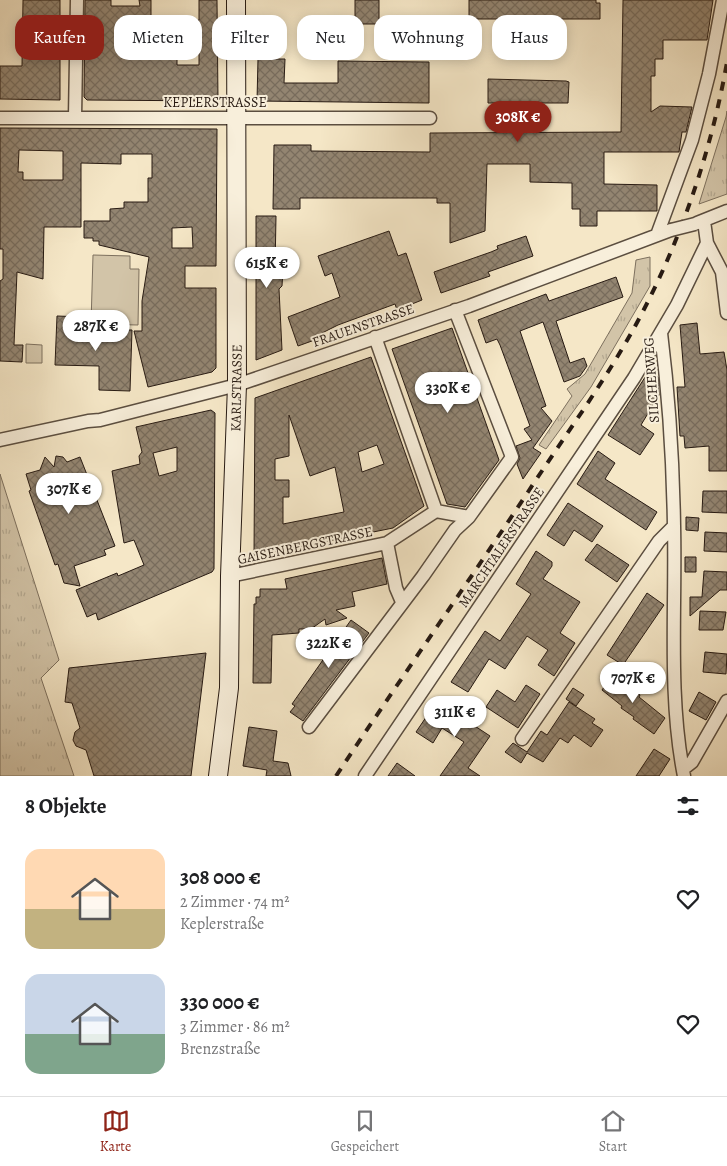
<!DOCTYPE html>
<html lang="de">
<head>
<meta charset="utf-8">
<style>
	:root { --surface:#fff; --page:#f6f6f6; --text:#202124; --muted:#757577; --line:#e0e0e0; --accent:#8f2418 }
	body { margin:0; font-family:Alegreya,serif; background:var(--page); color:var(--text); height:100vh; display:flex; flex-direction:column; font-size:19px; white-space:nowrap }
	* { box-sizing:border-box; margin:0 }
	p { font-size:16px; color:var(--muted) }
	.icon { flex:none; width:28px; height:28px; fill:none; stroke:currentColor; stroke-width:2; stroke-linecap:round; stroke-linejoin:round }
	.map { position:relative; height:776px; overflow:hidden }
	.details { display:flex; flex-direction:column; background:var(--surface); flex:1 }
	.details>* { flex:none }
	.hud { position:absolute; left:15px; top:15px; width:698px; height:45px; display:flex; gap:10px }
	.price { position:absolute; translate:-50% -42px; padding:0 11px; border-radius:18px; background:#fff; color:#222; font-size:16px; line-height:32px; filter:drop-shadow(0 1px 2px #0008) }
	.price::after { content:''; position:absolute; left:50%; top:30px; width:15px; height:11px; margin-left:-8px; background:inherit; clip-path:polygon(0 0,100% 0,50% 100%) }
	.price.active { background:var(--accent); color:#fff }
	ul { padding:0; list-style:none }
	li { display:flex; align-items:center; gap:15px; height:125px; padding:0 25px }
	li span { display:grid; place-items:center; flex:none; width:140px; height:100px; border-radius:15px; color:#555 }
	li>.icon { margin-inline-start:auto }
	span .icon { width:60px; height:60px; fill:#fffc; stroke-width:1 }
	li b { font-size:21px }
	h2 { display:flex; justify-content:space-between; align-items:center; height:60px; padding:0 25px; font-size:21px }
	.pill { padding:0 18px; border-radius:15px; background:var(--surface); box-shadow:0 2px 12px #0003; font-size:18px; line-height:45px }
	.pill.active { background:var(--accent); color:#fff }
	.tabs { display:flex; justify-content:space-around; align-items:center; height:70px; border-top:1px solid var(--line); background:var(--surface); font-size:14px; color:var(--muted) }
	.tabs a { display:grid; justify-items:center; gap:2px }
	.tabs .active { color:var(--accent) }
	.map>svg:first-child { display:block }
	.grass { fill:url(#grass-tufts); stroke:#7d705e }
	.garden { fill:#d2c4a8; stroke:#7d705e }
	.building { fill:url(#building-cross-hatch); stroke:#281b13; fill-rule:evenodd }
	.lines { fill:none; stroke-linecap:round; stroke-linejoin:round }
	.minor-casing { stroke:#5b4e40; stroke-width:15 }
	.secondary-casing { stroke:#281b13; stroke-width:20 }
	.minor { stroke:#f8efdb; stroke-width:12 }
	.secondary { stroke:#f8efdb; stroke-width:18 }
	.rail { stroke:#281b13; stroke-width:4; stroke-dasharray:9 9; stroke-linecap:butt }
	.minor-bridge-casing { stroke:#5b4e40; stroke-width:15; stroke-linecap:butt }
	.minor-bridge { stroke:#f8efdb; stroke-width:12 }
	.labels { text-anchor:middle; stroke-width:4; stroke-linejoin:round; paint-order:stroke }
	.street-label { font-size:14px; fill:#281b13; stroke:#f8efdb }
</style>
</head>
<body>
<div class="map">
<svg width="727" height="776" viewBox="0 0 727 776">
	<defs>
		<pattern id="grass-tufts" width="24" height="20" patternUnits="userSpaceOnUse" patternTransform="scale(1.25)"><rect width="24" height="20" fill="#d2c4a8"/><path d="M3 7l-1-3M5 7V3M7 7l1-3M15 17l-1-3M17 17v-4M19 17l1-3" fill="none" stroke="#b4a890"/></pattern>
		<pattern id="building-cross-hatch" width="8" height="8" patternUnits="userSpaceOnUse" patternTransform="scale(1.25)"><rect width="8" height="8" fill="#938571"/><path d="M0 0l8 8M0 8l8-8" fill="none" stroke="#786c5c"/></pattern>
	</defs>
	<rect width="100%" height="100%" fill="#f5e7c7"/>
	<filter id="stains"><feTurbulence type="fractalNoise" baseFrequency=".004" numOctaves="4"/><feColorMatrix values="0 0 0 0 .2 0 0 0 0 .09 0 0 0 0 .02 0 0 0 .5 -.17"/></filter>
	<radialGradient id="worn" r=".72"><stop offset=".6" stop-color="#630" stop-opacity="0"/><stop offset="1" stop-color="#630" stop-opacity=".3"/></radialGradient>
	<path class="grass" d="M727,111V194L699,204L726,117Z
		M650,257V286L591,387L546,449L539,445L572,396L567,389L585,374L632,293L636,260Z
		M0,474L59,660L41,678L74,776H0Z"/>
	<path class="garden" d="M93,255L130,256V269H139L138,325L91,324Z
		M26,344L42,345V363H26Z"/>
	<path class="building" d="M23,0H60V100L0,99V66H22Z
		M85,0H111V6H140L139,0H151V24L188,23L199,20V0H217L218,101L87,100L84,97ZM199,41V65H177V42Z
		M355,0H379V24H355Z
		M469,0H596V3H600V19H469Z
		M623,0H713L707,40H663V59H655V76H651V112L660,106L692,107L686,132H682L679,152H604V184L657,185V211H597V226H580V209H572V183L530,182V164H487L485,231L450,243V203H437V198H300V209H273L274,145H311V151L430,152V133L621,132Z
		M258,59H285L284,83H338V61L429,62V103L257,101Z
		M488,79L566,81L569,82L568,103H488Z
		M0,128L217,129L216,266H185V288H216V368L212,372L148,387L134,331H142V301L149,257L99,245V241H93V238H84V221H110V209L124,208V202H148V178H152V154H121V164L81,163V227H44L43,279L17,272L14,345H23L22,362L0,361V281L3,279V249H0ZM19,150L63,151V180H23V172H18ZM192,227L193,248H172V228Z
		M256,216H276L275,270H283L282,286L279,289L282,350L256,360Z
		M389,231L398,256L406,253L422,300L397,310L395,304L338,325L322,333L323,337L298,346L288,317L340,297L332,273L325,276L318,256Z
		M526,236L533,256L488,272L490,276L441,293L434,272L491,252L498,249L497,246Z
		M616,277L623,297L556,321L570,363L584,358L587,366L580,376L564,382L543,322L520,331L546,406L541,408L552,421L533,448L541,453L523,479L517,464L520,458L516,446L532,440L524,429L530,426L500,345L497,339L486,343L478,320L546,294L549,301Z
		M57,316L83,317V329L132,330L130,391L99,390V366L55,365Z
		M697,323L700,354L724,352L727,370V471H709V446L685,448L684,436H680L677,387H685L680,325Z
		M452,328L499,460L465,507L447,504L392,349Z
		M371,357L424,506L393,528L254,556L255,398ZM289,415L310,476L335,467L344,512L283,524V497H289V480H275V459L289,456ZM377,445L384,464L362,472L358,452Z
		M649,371L658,377L659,395L641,425L654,434L640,455L608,435Z
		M211,410L215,413L214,569L212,572L98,620L96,613L87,617L76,590L117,573L118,576L144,565L134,540L124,543L112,471L140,464L139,456L142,452L136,427ZM177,447V471L159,476L153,453Z
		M598,451L615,463L605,479L657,512L646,530L577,484Z
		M56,456L63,457L67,462L80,457L115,546L104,550L106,555L74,566L80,586L64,583L58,564L55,565L29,491L31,490L26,474L40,470L45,457L54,467Z
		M703,491H727V513L702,512Z
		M568,503L603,526L592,542L574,530L564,546L547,535Z
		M686,517L699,518L698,531L686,530Z
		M705,532L727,533V552L704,551Z
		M597,544L629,565L617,582L585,560Z
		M536,551L552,562V566L543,579L580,602L560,633L575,643L554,676L538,665L548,650L527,636L505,669L489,659L468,692L451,682L485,631L500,641L531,594L516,584Z
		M685,557H696V572H685Z
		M382,558L387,584L352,592L355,606L336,610L347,618L326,625L325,619L311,629H299V633L272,635L271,683H253L254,604H256V597H260V589H287L285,579Z
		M704,571L727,572V590H720L690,616V597H702Z
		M647,593L664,605L623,665L607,655Z
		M700,611L726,612L723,630H699Z
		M351,620L369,633L303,721L290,712L295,706L292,704Z
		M705,652L727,654L726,674L703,672Z
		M206,653L191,776H94L86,750L76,746L73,740L75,732L80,728L72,703L65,702L69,668Z
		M613,674L630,685L628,687L640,695L639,697L665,718L654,734L633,719L634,717L621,708L622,706L602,690Z
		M526,685L540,694L518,728L486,707L497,690L515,702Z
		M573,688L584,695L576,706L566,699Z
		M699,692L716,702L706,720L689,711Z
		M437,701L490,736L468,768L480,776H440L464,742L442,728L433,743L416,732Z
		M569,702L595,719L592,723L603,730L591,747L574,735L568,743L560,738L543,762L527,753L521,763L505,752L513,743L527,752L541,731L547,735Z
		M249,727L277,731L273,761L288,763L291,776H266L267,770L243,766Z
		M654,749L670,759L659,776H636Z
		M397,763L415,776H388Z"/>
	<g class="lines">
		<defs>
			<path id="minor" d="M75,117L77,0
				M0,118H430
				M704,221L707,243L722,272L727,313
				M697,223L727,211
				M657,235L692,140L709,74L723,0
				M661,333C669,397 673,462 674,526C676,609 668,695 684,776
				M375,337L436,511
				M0,440L88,421L100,420L237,385L469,306L671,230
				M436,511L469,517L512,457L455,310
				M387,543L396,588L402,602
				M230,576L387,543L436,511
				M309,727L423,576L455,530L469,517
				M522,739L659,541L674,526
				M683,769L692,762L727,701
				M365,776L634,378L677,305L707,243"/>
			<path id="secondary" d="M218,776L229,688L230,576L237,385L236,0"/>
		</defs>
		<use href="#minor" class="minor-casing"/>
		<use href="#secondary" class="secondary-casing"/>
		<use href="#minor" class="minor"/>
		<use href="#secondary" class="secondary"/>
		<path class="rail" d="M336,776C399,681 465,587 528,492C560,443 595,395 625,344C675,258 710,159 727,62"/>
		<defs>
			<path id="minor-bridge" d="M671,230L695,224"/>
		</defs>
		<use href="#minor-bridge" class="minor-bridge-casing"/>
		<use href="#minor-bridge" class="minor-bridge"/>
	</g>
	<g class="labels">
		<g class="street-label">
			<text x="215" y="107">KEPLERSTRASSE</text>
			<text transform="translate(363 325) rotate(-19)" y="5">FRAUENSTRASSE</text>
			<text transform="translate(651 380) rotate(-94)" y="5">SILCHERWEG</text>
			<text transform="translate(236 388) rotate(-89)" y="5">KARLSTRASSE</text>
			<text transform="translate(305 545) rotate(-12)" y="5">GAISENBERGSTRASSE</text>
			<text transform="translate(501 547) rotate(-56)" y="5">MARCHTALERSTRASSE</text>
		</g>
	</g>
	<rect width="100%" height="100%" filter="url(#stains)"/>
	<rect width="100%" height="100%" fill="url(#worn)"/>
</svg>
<b class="price active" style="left:518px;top:143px">308K €</b>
<b class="price" style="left:267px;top:289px">615K €</b>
<b class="price" style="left:96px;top:352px">287K €</b>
<b class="price" style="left:448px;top:414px">330K €</b>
<b class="price" style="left:69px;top:515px">307K €</b>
<b class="price" style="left:329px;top:669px">322K €</b>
<b class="price" style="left:633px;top:704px">707K €</b>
<b class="price" style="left:455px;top:738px">311K €</b>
<div class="hud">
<a class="pill active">Kaufen</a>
<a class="pill">Mieten</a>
<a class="pill">Filter</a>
<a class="pill">Neu</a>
<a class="pill">Wohnung</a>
<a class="pill">Haus</a>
</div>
</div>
<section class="details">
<h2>8 Objekte<svg class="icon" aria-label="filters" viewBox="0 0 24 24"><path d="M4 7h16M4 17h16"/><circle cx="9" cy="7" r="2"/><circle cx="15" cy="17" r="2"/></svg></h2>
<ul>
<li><span style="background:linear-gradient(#ffd9b3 60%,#c2b280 0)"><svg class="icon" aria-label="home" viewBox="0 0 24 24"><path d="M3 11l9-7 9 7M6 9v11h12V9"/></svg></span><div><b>308 000 €</b><p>2 Zimmer · 74 m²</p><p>Keplerstraße</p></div><svg class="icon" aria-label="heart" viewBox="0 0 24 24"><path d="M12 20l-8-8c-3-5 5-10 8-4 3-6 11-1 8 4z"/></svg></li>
<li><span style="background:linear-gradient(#c9d6e8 60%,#7fa58c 0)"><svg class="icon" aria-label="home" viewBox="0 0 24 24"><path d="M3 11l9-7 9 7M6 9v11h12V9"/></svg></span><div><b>330 000 €</b><p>3 Zimmer · 86 m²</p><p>Brenzstraße</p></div><svg class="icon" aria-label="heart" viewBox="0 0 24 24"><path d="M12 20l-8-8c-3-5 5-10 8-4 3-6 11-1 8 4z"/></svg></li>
</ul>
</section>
<nav class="tabs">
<a class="active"><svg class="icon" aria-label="map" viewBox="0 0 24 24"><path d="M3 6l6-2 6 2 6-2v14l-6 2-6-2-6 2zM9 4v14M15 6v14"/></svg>Karte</a>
<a><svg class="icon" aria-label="saved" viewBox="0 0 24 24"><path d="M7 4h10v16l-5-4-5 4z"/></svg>Gespeichert</a>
<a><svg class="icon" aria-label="home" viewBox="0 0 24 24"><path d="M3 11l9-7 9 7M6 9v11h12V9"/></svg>Start</a>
</nav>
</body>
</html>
